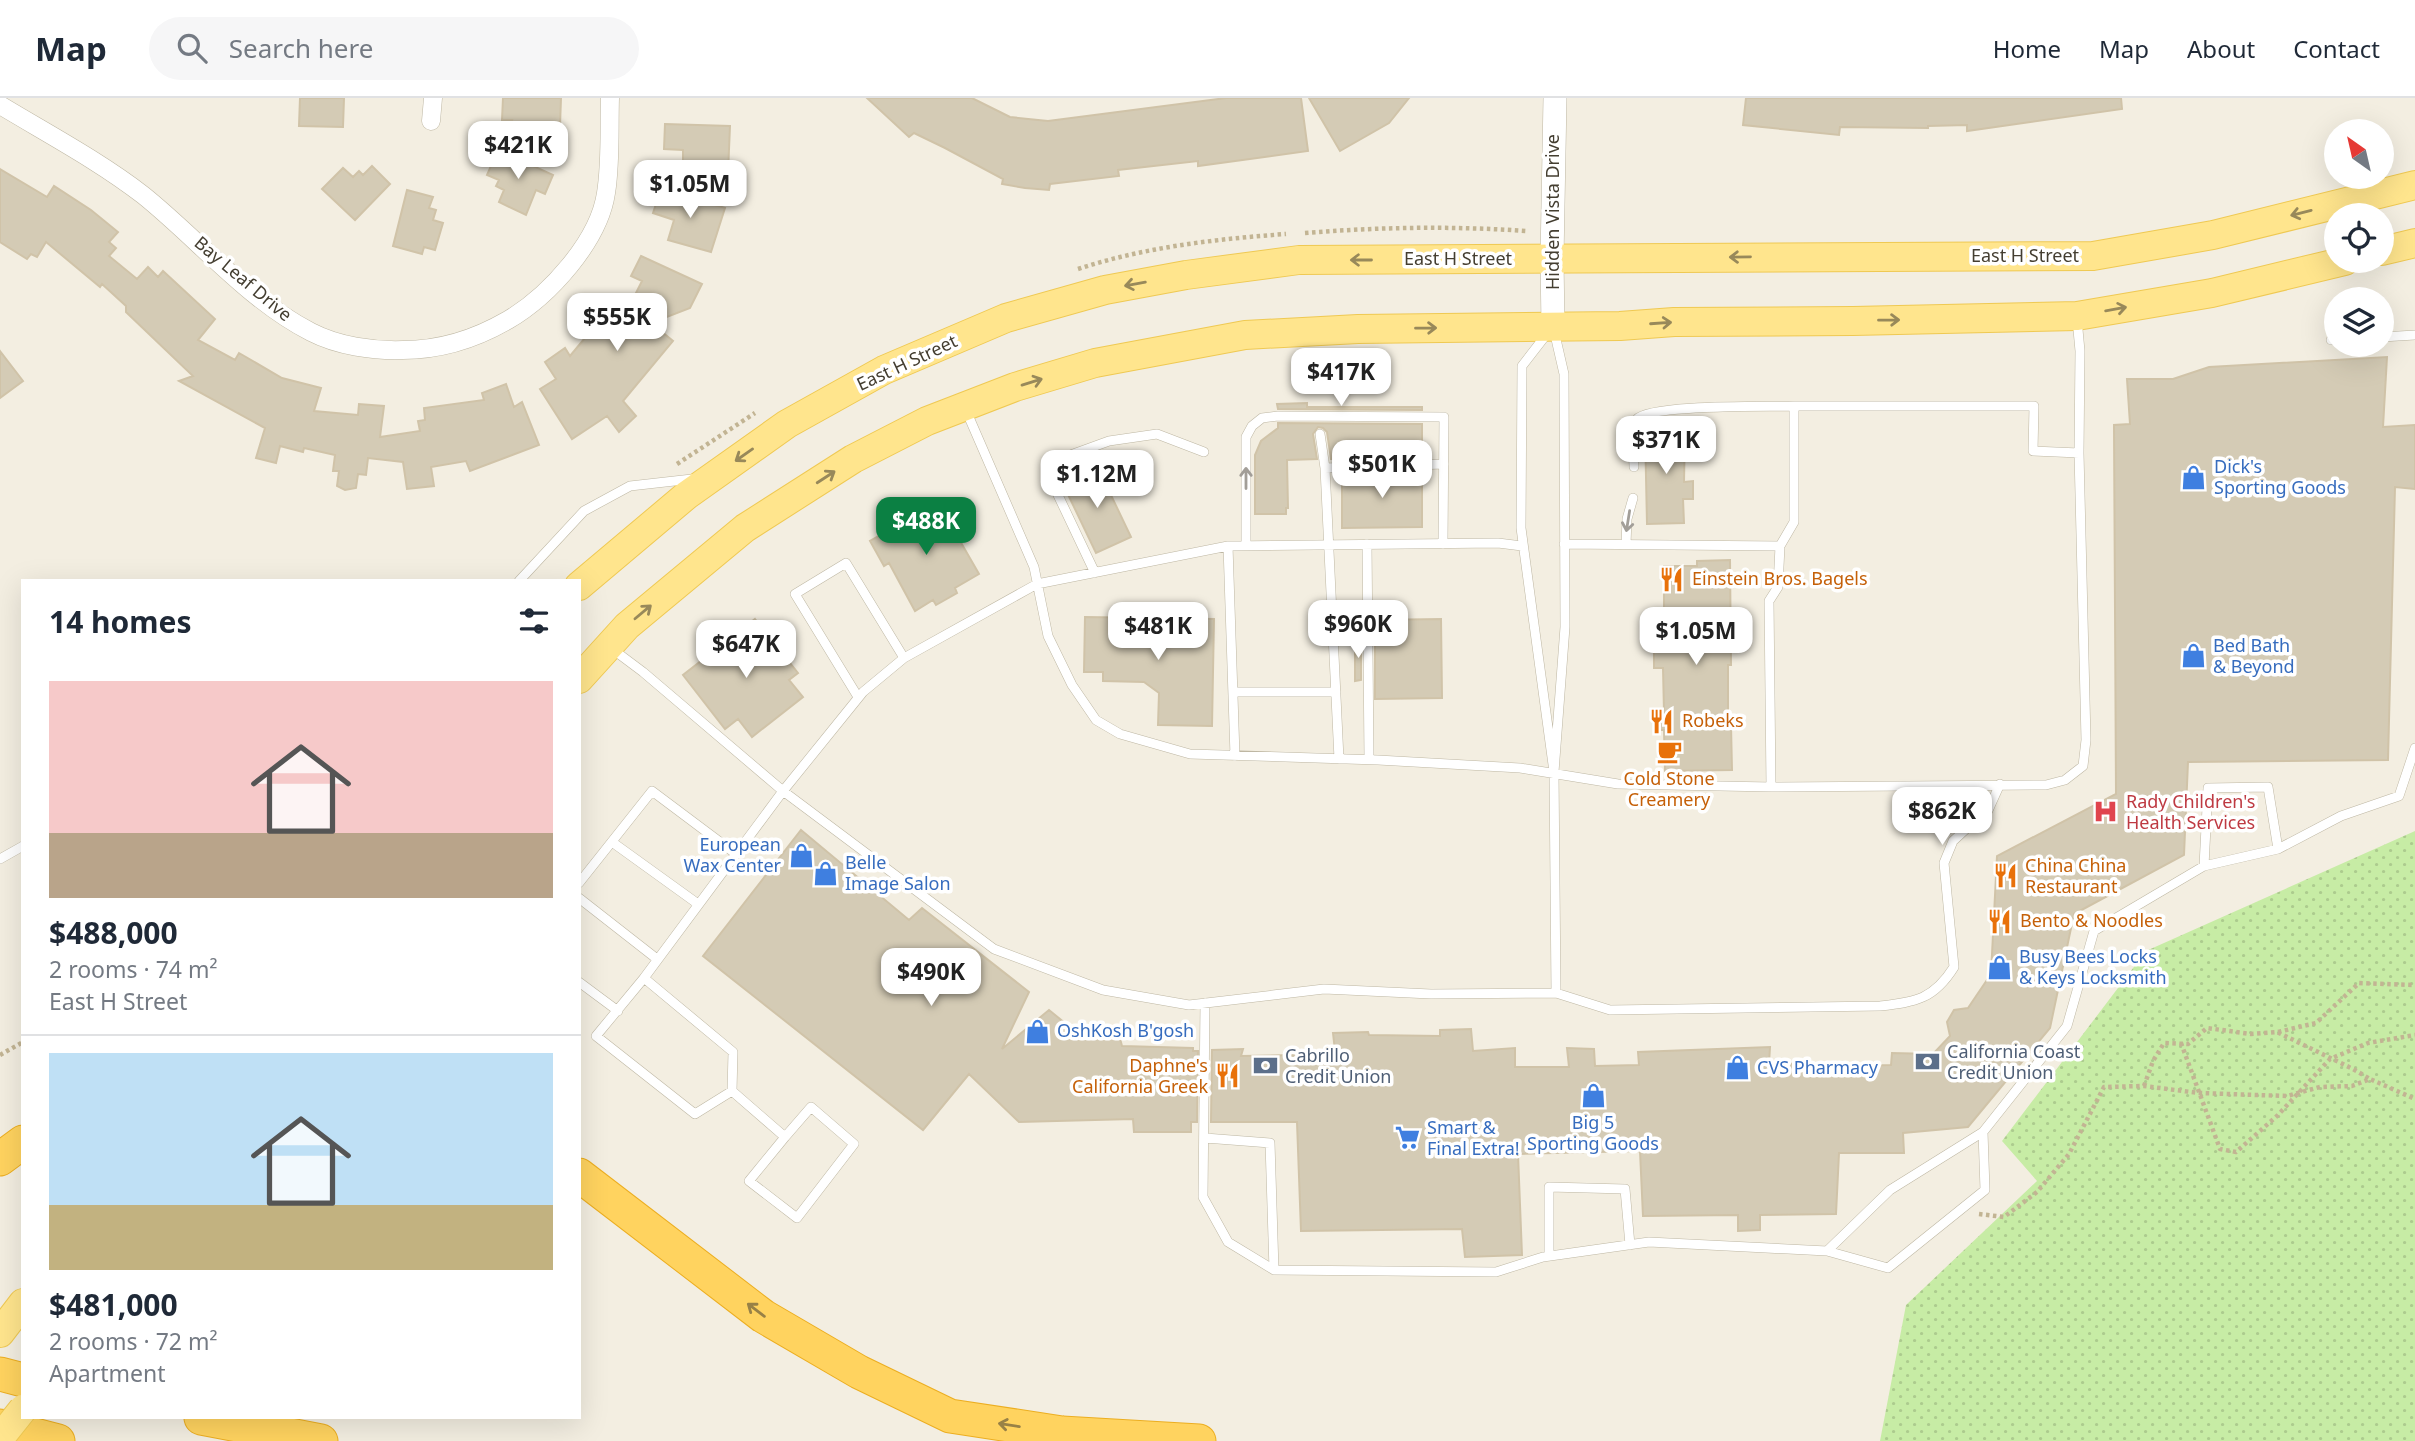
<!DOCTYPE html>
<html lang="en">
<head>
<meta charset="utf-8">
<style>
	:root { --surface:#fff; --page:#f6f6f7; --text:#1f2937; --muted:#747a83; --line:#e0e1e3; --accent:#0b8043 }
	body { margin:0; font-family:"Noto Sans",sans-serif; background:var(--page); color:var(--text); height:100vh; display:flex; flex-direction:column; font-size:26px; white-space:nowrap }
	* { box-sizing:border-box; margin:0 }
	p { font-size:23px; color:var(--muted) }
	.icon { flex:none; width:38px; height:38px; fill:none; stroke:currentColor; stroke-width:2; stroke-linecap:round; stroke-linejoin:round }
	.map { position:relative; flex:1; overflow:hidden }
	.sheet { position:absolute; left:21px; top:481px; width:560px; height:840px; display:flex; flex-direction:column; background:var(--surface); border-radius:0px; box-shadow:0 7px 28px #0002 }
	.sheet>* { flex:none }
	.needle { width:46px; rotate:326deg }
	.fabs { position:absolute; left:2324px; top:21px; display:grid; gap:14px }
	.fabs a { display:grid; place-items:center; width:70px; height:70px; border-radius:50%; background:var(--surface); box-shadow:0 7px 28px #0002; font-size:35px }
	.price { position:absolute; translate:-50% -60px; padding:0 16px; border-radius:14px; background:#fff; color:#222; font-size:23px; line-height:46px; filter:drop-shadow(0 2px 4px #0008) }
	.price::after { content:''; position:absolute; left:50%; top:42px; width:21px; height:16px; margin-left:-10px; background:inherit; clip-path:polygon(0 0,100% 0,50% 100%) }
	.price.current { background:var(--accent); color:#fff }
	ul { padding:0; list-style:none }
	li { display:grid; align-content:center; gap:14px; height:371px; padding:0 28px }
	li+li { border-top:2px solid var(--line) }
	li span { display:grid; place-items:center; height:217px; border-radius:0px; color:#555 }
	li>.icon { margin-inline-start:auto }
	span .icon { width:126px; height:126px; fill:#fffc; stroke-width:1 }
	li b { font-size:30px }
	h2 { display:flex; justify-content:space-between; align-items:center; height:84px; padding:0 28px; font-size:30px }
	header { display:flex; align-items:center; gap:42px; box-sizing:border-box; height:98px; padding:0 35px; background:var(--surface); border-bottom:2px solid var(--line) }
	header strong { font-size:33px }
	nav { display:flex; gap:38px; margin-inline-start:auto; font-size:24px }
	.search { width:490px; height:63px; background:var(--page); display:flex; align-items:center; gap:18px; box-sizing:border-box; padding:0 24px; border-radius:38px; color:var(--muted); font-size:26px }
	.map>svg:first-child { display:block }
	.grass { fill:url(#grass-dots) }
	.building { fill:#d4cbb5; stroke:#d0c3a8; stroke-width:2 }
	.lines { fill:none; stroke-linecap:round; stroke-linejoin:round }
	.service-casing { stroke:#beb7a3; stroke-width:10 }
	.minor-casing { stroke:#beb7a3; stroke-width:19 }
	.tertiary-casing { stroke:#beb7a3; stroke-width:24 }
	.primary-casing { stroke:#efc953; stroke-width:30 }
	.motorway-casing { stroke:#ecae21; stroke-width:35 }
	.path { stroke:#c2b493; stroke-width:4.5; stroke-dasharray:3.5 3.5; stroke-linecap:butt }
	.service { stroke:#fff; stroke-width:9 }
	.minor { stroke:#fff; stroke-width:18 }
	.tertiary { stroke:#fff; stroke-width:23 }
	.primary { stroke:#ffe58d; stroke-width:28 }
	.motorway { stroke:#ffd35f; stroke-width:33 }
	.primary-bridge-casing { stroke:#efc953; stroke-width:30; stroke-linecap:butt }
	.primary-bridge { stroke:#ffe58d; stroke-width:28 }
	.oneway { stroke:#98895a }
	.oneway2 { stroke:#a29e98 }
	.oneway3 { stroke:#988146 }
	.labels { text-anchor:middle; stroke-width:7; stroke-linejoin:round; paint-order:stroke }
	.street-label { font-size:18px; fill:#443e31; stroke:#fff }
	.shop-label { font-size:18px; fill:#366cbe; stroke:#fff; text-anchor:start }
	.food-label { font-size:18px; fill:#c56008; stroke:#fff; text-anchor:start }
	.health-label { font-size:18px; fill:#be3a42; stroke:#fff; text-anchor:start }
	.service-label { font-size:18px; fill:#4e5e75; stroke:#fff; text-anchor:start }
</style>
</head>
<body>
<header>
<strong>Map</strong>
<div class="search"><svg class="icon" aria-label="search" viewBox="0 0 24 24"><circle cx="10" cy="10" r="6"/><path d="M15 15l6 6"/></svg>Search here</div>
<nav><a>Home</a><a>Map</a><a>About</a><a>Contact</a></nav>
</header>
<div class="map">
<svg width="2415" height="1343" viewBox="0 0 2415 1343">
	<defs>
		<pattern id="grass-dots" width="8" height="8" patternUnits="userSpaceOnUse" patternTransform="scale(1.75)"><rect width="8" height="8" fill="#c7eca5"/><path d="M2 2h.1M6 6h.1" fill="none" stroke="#accb8e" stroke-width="1.8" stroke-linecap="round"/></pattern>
	</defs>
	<rect width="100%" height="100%" fill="#f3eee1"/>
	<path class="grass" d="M2415,733V1343H1880L1906,1207L2037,1083L2002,1043L2146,853Z"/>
	<path class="building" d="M300,0H344L343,29L299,28Z
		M503,0H561L560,28H552V40L504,39L512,22H502Z
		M867,0H972L1010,19L1048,23L1226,0H1301L1308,53L1198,68V63L1118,72L1119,78L1050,86L1049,92L1025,90L1002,86L1003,81L945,50L914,35L909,39Z
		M1309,0H1409L1389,25L1340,53Z
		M1746,0H2121L2122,11L1967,33V27L1928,28V30L1840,29L1839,37L1743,27Z
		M665,26L730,28L728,75L683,74V52L664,51Z
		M498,52L553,77L545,96L536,92L526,117L499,104L504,92L496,88L499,82L487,77Z
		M372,68L390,86L355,122L322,91L343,70L353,79L359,73L363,77Z
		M0,71L47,99L54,88L91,112L118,134L109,144L116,150L109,158L137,181L148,169L158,179L163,173L215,221L198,242L235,262L239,255L282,280L321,290L314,313L358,317L359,306L384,308L380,339L420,333L418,323L425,322L424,310L484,302L482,295L506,286L514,309L522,304L539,347L470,373L466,363L431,369L434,388L407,391L403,364L368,360L366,377L358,376L356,390L345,392L337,388L339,373H333L335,357L304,350L303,354L280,348L276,365L256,360L265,330L179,283L193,278L126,214V208L102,186L100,189L46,144L37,159L31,156L27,161L0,144Z
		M661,91L725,110L711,154L668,142L674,122L653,115Z
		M407,92L433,99L429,110L436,112L433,122L443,125L435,152L424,149L422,156L393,148Z
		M641,158L702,186L690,210L651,225L673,243L623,303L636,318L619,334L607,318L572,341L540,291L556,281L545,264L565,250L570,258L610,210L623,221L642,183L631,178Z
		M0,253L23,283L0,300Z
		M2387,259L2383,329L2415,327V391L2395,389L2388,662L2188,664L2184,757L2074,816L2050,930L1968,1029L1903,1035L1904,1055H1839L1836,1116L1760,1117V1132L1738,1133V1117L1643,1118L1640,1053L1518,1056L1522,1157L1465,1159L1462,1131L1301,1133L1297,1024H1211L1212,952L1243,951L1241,958L1294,957V953H1335L1333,935L1368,934L1369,937L1440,938V932L1471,931L1473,953L1515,950V969H1569L1567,950L1594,951L1595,968L1639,967L1638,954L1770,949L1769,966L1836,965V968L1891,967L1892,955L1933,956L1950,938L1947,924L1954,912L1968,910L1991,876L1997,758L2116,696L2114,327L2130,326L2127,281H2173L2209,269Z
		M1307,305V309H1422V312L1278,311L1277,306Z
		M1278,325L1422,326V360L1331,361L1327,334L1323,330L1318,329L1313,336L1317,361L1287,362L1288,410H1286V416H1255V357L1261,343L1278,330Z
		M1645,331L1685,332L1684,384L1693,383V401H1683L1684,425L1647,426Z
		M1098,370L1131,439L1096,455L1063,386Z
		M1422,374V429L1342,430V376Z
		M941,403L955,428L952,429L979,476L955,490L957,495L936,507L933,502L915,513L889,465L884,468L870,443Z
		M1730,462L1731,567H1728V627H1731L1732,672L1665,673L1664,632H1654V614H1664L1663,570H1654V535H1664V468H1697V463Z
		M1085,519L1214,521L1212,628L1158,627L1159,595L1144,584L1103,583V574H1084Z
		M755,521L798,575L789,582L803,599L752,639L738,621L725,631L683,577Z
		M1441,521L1442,600L1375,601V522Z
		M1355,541H1361V582L1355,583Z
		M801,732L909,822L922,810L1029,894L1002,951L1049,912L1071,930L1117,929L1122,948L1193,950V953H1198L1197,1024H1191V1034H1134L1133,1021L1019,1024L969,976L923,1032L703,858Z"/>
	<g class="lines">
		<defs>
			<path id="service" d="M1553,228L1564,276L1565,529L1554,674L1521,430L1522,268Z
				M2382,239L2415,237
				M2331,242H2336
				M965,310L1034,469L1048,538L1072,587L1096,622L1120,636L1190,656L1378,662L1520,670L1618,686L1771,689L2046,687L2065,682L2083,668L2086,642L2079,355L2080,253L2077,221
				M1320,336L1325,370L1339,661
				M1634,369C1634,356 1629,332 1637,321C1650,306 1768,309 1794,308
				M1325,370L1444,366
				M1367,446L1369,661
				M1564,446L1780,448L1794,424V308H2034L2033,353L2079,355
				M1626,446L1627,421L1633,400
				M1228,448L1235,658
				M1246,448V339L1252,328L1262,320L1278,318L1444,319L1443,446
				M1095,475L1048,376L1054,363L1109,343L1157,336L1204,354
				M519,483L584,413L630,388L692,381
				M611,550L643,574L783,693L994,851L1103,892L1189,907L1324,891L1431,896L1556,895L1554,674
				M1233,594H1336
				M858,599L795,496L846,465L904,560
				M1771,689L1769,503L1778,489L1780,448
				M612,744L698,806
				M0,761L23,748
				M2204,768L2208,690L2268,689L2278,751
				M579,785L652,693L736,756
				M579,800L657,861
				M644,880L733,954L732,993L695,1016L596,938L644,880L783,693L863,594L904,560L1037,486L1228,448L1498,445L1522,448
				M579,884L618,913
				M1556,895L1610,912L1880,908C1916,904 1934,901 1954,869L1944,765L1953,743L1966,731L1986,717L2000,686
				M1205,905L1203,1099L1228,1144L1274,1172L1496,1174L1543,1159L1649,1144L1827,1153L1890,1092L1983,1034L2067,928L2094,833L2204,768L2278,751L2341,718L2399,698L2415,650
				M732,993L785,1039L811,1009L854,1046L797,1120L749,1083L785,1039
				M1205,1040L1270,1045L1274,1172
				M1827,1153L1888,1170L1985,1092L1983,1034
				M1549,1158V1089L1625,1091L1630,1147"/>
			<path id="minor" d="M0,7C48,36 99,63 143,97C198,141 248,202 311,234C338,248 373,253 403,252C440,252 477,240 508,222C549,198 599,143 606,95C611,64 609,31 610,0
				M431,23L433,0"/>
			<path id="tertiary" d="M1553,228L1552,161L1555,0"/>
			<path id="primary" d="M2382,153L2415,145
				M579,488L687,397L787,326L884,272L1006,220L1105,192L1186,177L1299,162L2093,158L2213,137L2415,87
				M579,581L627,528L745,430L853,361L927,323L1015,289L1095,265L1245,237L1358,231L1620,228L1674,224L1853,223L2077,218L2212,195L2345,163
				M0,1235L23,1205"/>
			<path id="motorway" d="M0,1061L23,1044
				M579,1077L763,1218L859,1274L950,1318L1062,1335L1199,1343
				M0,1276L23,1282
				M201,1320L321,1343
				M0,1328L58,1343"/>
		</defs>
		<use href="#service" class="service-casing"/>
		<use href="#minor" class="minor-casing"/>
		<use href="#tertiary" class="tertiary-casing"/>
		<use href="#primary" class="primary-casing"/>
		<use href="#motorway" class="motorway-casing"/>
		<path class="path" d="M1305,135C1380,129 1453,128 1527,133
			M1078,171C1145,149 1216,141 1286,136
			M677,366L755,315
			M2278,934L2316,925L2359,885L2415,887
			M2181,945L2220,1051L2236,1054L2277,1018L2330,961L2368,945L2415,937
			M0,957L23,944
			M2144,988L2153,963L2164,945L2188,946L2207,930L2251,936L2277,934L2353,971L2370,981
			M1979,1116L2004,1119L2037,1094L2069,1056L2104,989L2144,988L2199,995L2287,998L2320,989L2352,988L2370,981L2415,1001"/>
		<use href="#service" class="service"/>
		<use href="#minor" class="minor"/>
		<use href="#tertiary" class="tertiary"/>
		<use href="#primary" class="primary"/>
		<use href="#motorway" class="motorway"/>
		<defs>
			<path id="primary-bridge" d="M0,1340L23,1311"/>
		</defs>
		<use href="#primary-bridge" class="primary-bridge-casing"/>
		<use href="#primary-bridge" class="primary-bridge"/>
	</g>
	<defs><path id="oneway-shaft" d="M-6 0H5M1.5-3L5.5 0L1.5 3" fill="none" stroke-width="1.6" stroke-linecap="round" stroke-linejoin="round" transform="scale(1.75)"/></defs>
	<g class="oneway">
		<use href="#oneway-shaft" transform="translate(2301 115) rotate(166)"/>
		<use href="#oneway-shaft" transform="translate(1740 159) rotate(179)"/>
		<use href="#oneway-shaft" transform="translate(1361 162) rotate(180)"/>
		<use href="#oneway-shaft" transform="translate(1135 186) rotate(170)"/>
		<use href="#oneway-shaft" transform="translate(2116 211) rotate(-10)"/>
		<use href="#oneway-shaft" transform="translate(1889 222) rotate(-1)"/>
		<use href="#oneway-shaft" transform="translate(1661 225) rotate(-4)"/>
		<use href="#oneway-shaft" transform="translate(1426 230) rotate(-1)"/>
		<use href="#oneway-shaft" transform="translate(1032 284) rotate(-17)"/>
		<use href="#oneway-shaft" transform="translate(744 357) rotate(145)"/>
		<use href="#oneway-shaft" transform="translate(826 379) rotate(-33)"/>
		<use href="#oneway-shaft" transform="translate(643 514) rotate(-40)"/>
	</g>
	<g class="oneway2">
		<use href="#oneway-shaft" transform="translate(1246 380) rotate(-90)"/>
		<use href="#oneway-shaft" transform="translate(1628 423) rotate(99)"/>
	</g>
	<g class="oneway3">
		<use href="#oneway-shaft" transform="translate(756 1212) rotate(-143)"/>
		<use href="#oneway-shaft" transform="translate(1009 1327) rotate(-171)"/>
	</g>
	<defs>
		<symbol id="shop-bare" viewBox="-9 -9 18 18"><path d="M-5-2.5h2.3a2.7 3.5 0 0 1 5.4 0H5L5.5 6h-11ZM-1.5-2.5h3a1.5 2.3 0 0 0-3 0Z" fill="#3f7fe0" stroke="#fff" stroke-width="2.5" paint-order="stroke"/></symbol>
		<symbol id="restaurant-bare" viewBox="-9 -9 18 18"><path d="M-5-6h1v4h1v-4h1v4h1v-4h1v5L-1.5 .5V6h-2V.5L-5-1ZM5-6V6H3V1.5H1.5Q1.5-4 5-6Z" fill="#e8710a" stroke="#fff" stroke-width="2.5" paint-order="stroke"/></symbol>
		<symbol id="cafe-bare" viewBox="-9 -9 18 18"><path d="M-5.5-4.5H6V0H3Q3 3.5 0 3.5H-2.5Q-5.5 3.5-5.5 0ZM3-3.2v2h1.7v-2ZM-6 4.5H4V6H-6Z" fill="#e8710a" stroke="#fff" stroke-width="2.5" paint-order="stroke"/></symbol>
		<symbol id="hospital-bare" viewBox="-9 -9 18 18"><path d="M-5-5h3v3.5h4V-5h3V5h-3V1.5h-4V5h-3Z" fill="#e0444e" stroke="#fff" stroke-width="2.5" paint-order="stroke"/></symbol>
		<symbol id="bank-bare" viewBox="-9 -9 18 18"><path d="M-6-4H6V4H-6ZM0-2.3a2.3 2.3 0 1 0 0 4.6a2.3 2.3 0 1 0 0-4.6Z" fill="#5c6f8a" stroke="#fff" stroke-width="2.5" paint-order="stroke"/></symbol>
		<symbol id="supermarket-bare" viewBox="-9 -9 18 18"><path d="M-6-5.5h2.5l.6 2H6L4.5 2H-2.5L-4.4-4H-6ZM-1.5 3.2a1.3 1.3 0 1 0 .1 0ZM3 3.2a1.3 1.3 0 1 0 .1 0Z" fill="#3f7fe0" stroke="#fff" stroke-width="2.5" paint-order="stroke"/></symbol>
	</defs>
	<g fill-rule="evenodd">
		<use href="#shop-bare" x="2176" y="362" width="35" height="35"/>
		<use href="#restaurant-bare" x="1654" y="464" width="35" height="35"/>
		<use href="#shop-bare" x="2176" y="540" width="35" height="35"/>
		<use href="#restaurant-bare" x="1644" y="606" width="35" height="35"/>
		<use href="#cafe-bare" x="1652" y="636" width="35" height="35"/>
		<use href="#hospital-bare" x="2088" y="696" width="35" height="35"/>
		<use href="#shop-bare" x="784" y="740" width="35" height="35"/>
		<use href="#shop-bare" x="808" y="758" width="35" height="35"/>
		<use href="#restaurant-bare" x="1988" y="760" width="35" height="35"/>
		<use href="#restaurant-bare" x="1982" y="806" width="35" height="35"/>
		<use href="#shop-bare" x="1982" y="852" width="35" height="35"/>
		<use href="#shop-bare" x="1020" y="916" width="35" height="35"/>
		<use href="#bank-bare" x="1910" y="946" width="35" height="35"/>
		<use href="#bank-bare" x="1248" y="950" width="35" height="35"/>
		<use href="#shop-bare" x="1720" y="952" width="35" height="35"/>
		<use href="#restaurant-bare" x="1210" y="960" width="35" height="35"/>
		<use href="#shop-bare" x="1576" y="980" width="35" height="35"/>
		<use href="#supermarket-bare" x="1390" y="1022" width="35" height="35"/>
	</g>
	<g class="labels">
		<g class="street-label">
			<text transform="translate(1553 114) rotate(-90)" y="6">Hidden Vista Drive</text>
			<text x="2025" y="164">East H Street</text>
			<text x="1458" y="167">East H Street</text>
			<text transform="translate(243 181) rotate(40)" y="6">Bay Leaf Drive</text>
			<text transform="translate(907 265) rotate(-25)" y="6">East H Street</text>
		</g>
		<g class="shop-label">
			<text x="2214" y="375">Dick's<tspan x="2214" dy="21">Sporting Goods</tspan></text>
			<text x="2213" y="554">Bed Bath<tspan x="2213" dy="21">&amp; Beyond</tspan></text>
			<text x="781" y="753" text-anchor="end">European<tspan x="781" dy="21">Wax Center</tspan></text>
			<text x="845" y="771">Belle<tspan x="845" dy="21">Image Salon</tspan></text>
			<text x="2019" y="865">Busy Bees Locks<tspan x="2019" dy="21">&amp; Keys Locksmith</tspan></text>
			<text x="1057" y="939">OshKosh B'gosh</text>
			<text x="1757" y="976">CVS Pharmacy</text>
			<text x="1593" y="1031" text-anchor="middle">Big 5<tspan x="1593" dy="21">Sporting Goods</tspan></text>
			<text x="1427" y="1036">Smart &amp;<tspan x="1427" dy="21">Final Extra!</tspan></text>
		</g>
		<g class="food-label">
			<text x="1692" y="487">Einstein Bros. Bagels</text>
			<text x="1682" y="629">Robeks</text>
			<text x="1669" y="687" text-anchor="middle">Cold Stone<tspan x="1669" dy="21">Creamery</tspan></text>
			<text x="2025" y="774">China China<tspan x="2025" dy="21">Restaurant</tspan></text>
			<text x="2020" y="829">Bento &amp; Noodles</text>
			<text x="1208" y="974" text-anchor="end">Daphne's<tspan x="1208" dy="21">California Greek</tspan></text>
		</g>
		<g class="health-label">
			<text x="2126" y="710">Rady Children's<tspan x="2126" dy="21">Health Services</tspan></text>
		</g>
		<g class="service-label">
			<text x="1947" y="960">California Coast<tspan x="1947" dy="21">Credit Union</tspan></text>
			<text x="1285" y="964">Cabrillo<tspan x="1285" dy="21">Credit Union</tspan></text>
		</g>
	</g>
</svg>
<div class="fabs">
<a><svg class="needle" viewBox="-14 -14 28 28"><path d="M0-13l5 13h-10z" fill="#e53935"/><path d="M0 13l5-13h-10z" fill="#747a83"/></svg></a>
<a><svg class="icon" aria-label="locate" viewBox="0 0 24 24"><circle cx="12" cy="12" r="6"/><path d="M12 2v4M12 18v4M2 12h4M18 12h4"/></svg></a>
<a><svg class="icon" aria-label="layers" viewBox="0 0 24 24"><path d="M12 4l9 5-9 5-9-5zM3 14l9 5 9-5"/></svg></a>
</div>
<b class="price" style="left:518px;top:83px">$421K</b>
<b class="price" style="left:690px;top:122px">$1.05M</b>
<b class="price" style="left:617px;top:255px">$555K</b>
<b class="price" style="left:1341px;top:310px">$417K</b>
<b class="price" style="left:1666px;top:378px">$371K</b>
<b class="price" style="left:1382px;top:402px">$501K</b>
<b class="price" style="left:1097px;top:412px">$1.12M</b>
<b class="price current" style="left:926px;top:459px">$488K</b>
<b class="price" style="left:1358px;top:562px">$960K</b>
<b class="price" style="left:1158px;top:564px">$481K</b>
<b class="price" style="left:1696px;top:569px">$1.05M</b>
<b class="price" style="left:746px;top:582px">$647K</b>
<b class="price" style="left:1942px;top:749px">$862K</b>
<b class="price" style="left:931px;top:910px">$490K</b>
<section class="sheet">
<h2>14 homes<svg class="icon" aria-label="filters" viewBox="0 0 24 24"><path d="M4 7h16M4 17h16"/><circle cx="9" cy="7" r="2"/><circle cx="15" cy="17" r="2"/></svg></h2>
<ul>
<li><span style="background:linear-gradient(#f6c9c9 70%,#b9a48a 0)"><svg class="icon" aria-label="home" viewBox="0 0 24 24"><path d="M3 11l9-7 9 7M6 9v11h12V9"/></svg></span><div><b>$488,000</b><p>2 rooms · 74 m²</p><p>East H Street</p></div></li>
<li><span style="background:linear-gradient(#bfe0f5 70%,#c2b280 0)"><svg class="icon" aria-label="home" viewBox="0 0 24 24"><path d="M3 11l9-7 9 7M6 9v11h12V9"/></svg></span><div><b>$481,000</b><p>2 rooms · 72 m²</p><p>Apartment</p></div></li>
</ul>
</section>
</div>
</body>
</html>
